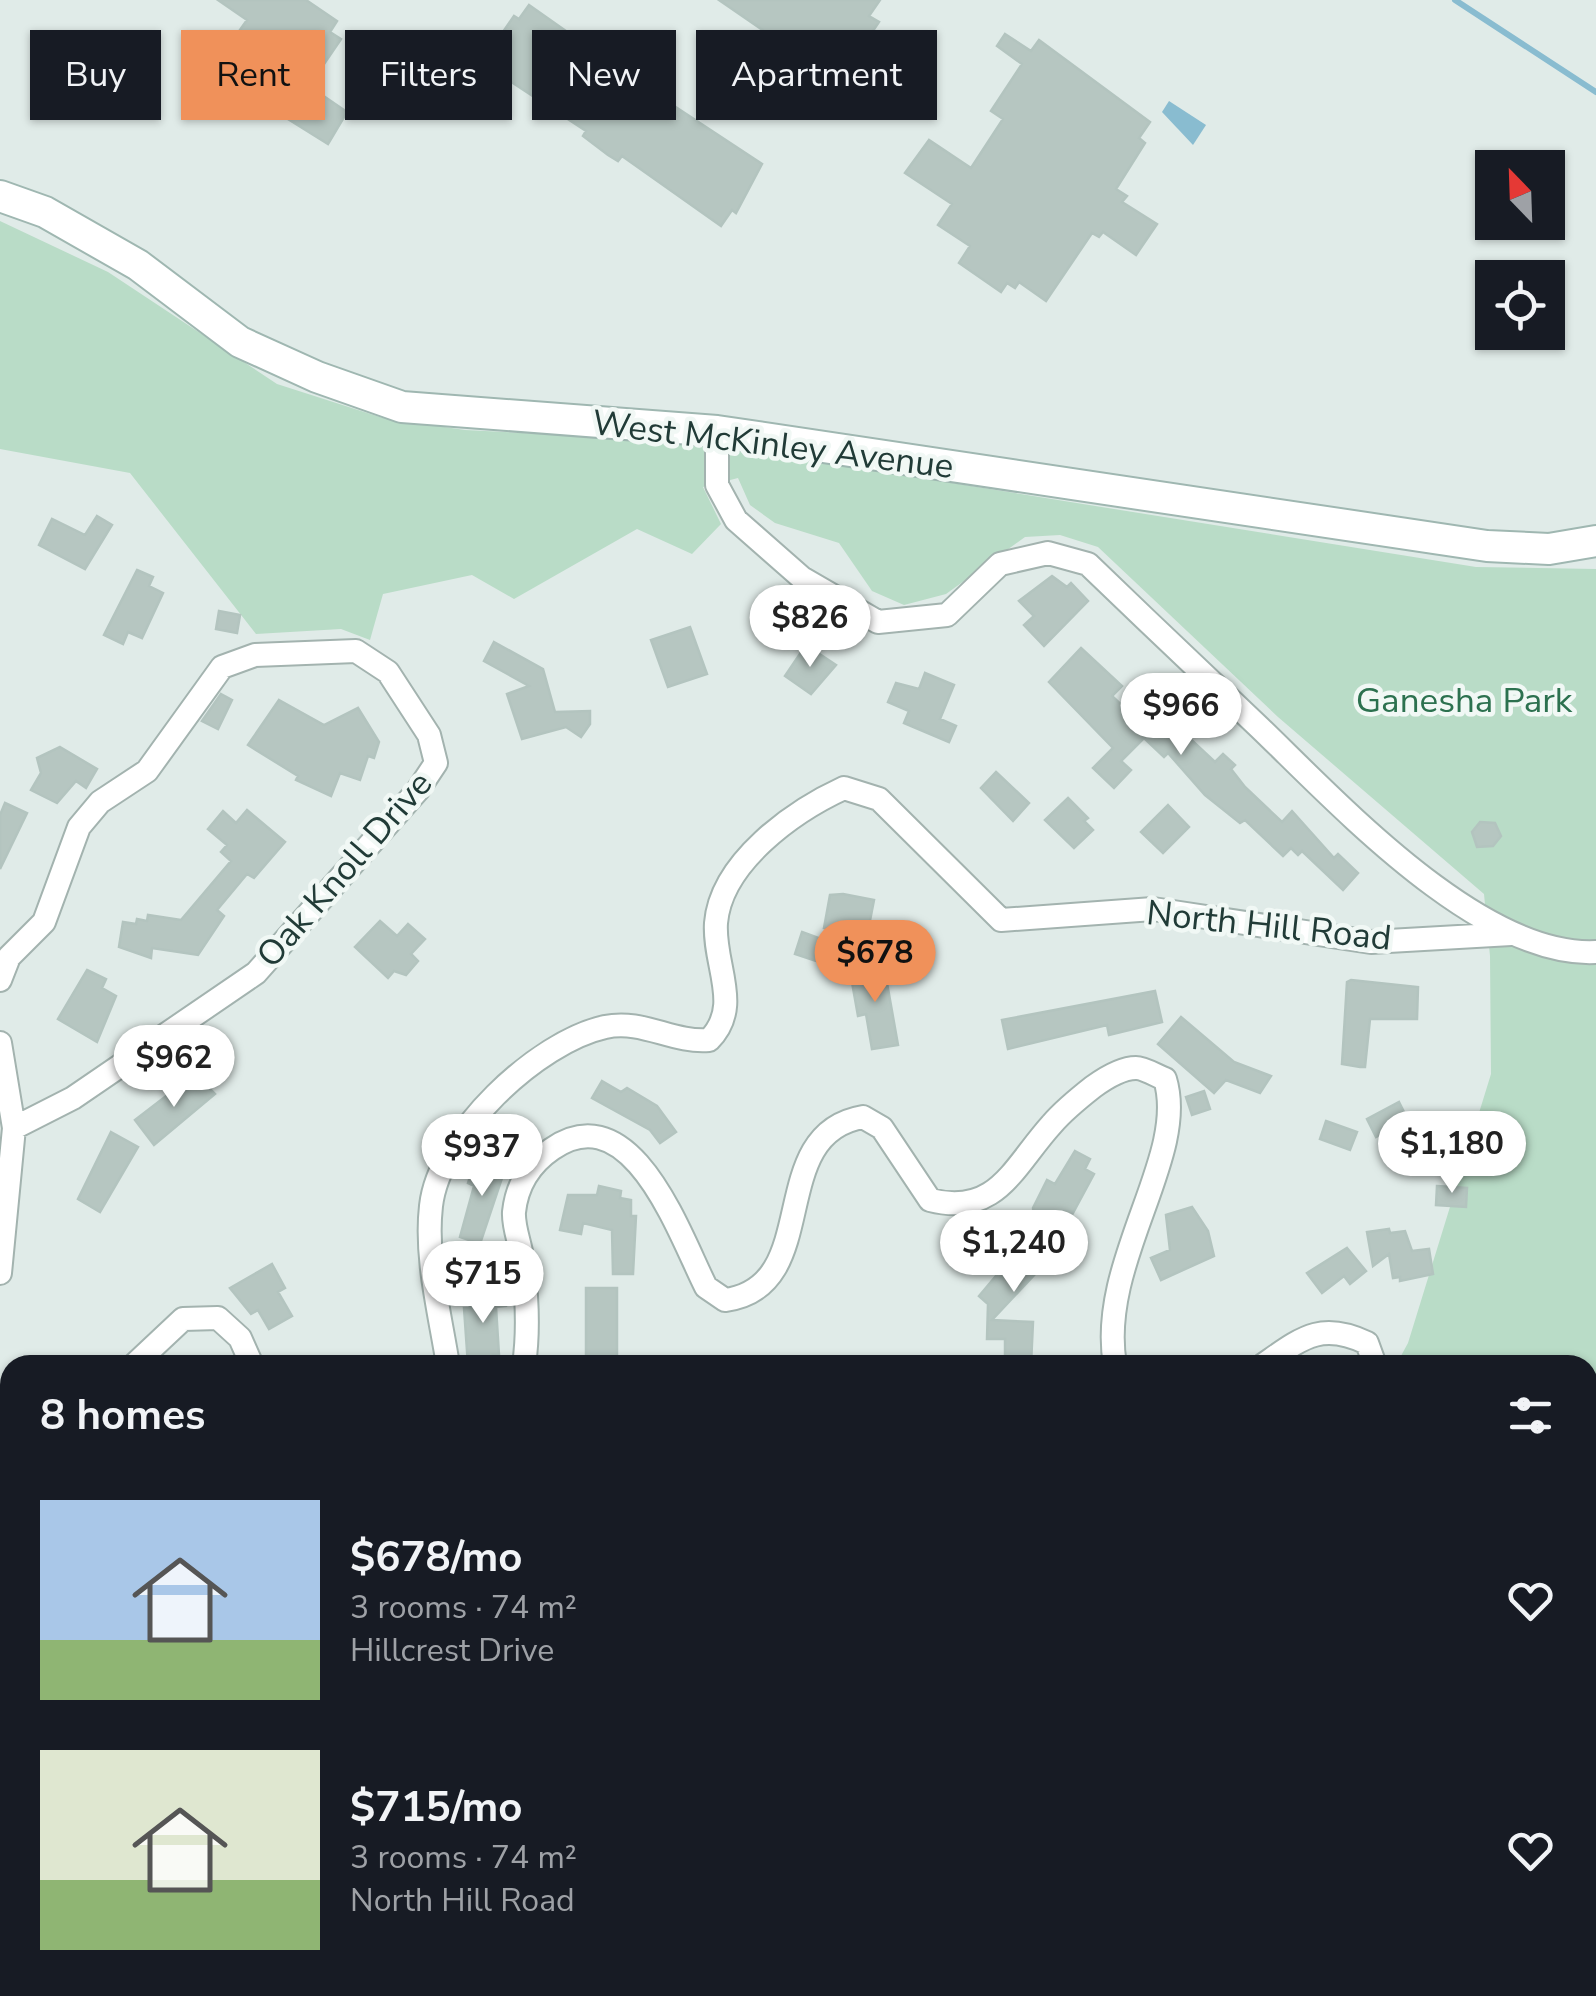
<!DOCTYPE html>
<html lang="en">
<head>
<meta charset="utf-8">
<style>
	:root { --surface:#171b24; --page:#242831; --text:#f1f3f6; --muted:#9ea1a6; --accent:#f0915a }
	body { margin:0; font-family:"Nunito Sans",sans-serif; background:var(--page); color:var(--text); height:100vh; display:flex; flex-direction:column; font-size:38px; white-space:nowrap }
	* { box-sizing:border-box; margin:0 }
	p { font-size:32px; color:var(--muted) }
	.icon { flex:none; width:55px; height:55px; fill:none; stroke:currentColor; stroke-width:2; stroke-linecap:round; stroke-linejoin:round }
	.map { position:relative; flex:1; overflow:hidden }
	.sheet { position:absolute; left:0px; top:1355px; width:1598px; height:642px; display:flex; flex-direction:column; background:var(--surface); border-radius:30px 30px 0 0; box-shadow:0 2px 8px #0004 }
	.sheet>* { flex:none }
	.top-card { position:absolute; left:30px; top:30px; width:1000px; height:90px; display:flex; gap:20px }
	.needle { width:65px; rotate:337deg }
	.buttons { position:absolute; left:1475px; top:150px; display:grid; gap:20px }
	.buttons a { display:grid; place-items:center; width:90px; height:90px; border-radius:0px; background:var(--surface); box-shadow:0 2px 8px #0004; font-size:50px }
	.price { position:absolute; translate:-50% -85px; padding:0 22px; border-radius:35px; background:#fff; color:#222; font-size:32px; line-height:65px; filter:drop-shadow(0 2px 5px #0008) }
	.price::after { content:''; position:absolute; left:50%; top:60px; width:30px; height:22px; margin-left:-15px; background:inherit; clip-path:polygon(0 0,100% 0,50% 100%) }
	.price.active { background:var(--accent); color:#111 }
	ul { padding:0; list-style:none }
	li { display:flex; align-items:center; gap:30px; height:250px; padding:0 40px }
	li span { display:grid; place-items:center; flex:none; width:280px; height:200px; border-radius:0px; color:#555 }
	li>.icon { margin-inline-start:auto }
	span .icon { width:120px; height:120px; fill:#fffc; stroke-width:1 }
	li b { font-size:42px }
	h2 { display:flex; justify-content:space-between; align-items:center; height:120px; padding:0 40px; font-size:42px }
	.pill { padding:0 35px; border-radius:0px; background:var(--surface); box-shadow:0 2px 8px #0004; font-size:35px; line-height:90px }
	.pill.active { background:var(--accent); color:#111 }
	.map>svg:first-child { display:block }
	.green { fill:#b9dcc7 }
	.water { fill:#89bcd0 }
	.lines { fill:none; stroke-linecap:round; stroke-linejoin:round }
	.stream { stroke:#89bcd0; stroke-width:6 }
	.building { fill:#b6c6c1; stroke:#b3c4bf; stroke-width:2.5 }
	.street-casing { stroke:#a3b3af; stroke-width:26 }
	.secondary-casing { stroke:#9fb7b1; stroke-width:34 }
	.street { stroke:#fff; stroke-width:22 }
	.secondary { stroke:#fff; stroke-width:30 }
	.labels { text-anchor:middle; stroke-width:9; stroke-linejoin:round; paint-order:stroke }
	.street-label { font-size:35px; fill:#213b37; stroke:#f1f8f5 }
	.park-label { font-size:35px; fill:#2c714f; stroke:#f1f8f5 }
</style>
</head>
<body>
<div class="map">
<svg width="1596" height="1996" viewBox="0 0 1596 1996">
	<rect width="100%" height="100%" fill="#e0ebe8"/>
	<path class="green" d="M0,221L108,272L277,384L383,418L465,430L696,442L1476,567L1596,569V1731H1588V1365H1396L1408,1343L1491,1074L1490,956L1484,894L1278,717L1098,547L1060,535L1025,537L946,594L904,605L872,591L839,543L775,523L750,505L738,478L703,487L721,524L692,554L637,529L514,599L472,575L383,594L370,640L341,629L256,634L130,473L0,449Z"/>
	<path class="water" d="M1169,101L1206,125L1193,145L1162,112Z"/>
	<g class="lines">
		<path class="stream" d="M1455,0L1596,92"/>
	</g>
	<path class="building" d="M218,0H306L337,21L330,32L341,39L309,86L347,112L328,144L211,71L247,20Z
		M719,0H880L869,16L879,22L860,50L850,44L829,68L793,47L770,80L749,65L770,35Z
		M529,5L627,74L640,75L655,84L665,92L662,98L762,164L736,213L732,210L721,226L622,156L618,161L608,155L583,136L586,131L487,66L496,51L492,48L514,16L519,19Z
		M1005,34L1031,51L1039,40L1150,122L1139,138L1145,143L1116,189L1127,196L1122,202L1157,224L1136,255L1103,232L1099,237L1092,233L1046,301L1019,282L1015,288L1007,283L1001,292L959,263L970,246L938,225L952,204L905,173L929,140L971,168L1003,119L991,111L1022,64L997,46Z
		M97,516L112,525L85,569L39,545L52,519L85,535Z
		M137,570L153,577L149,586L163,593L142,638L128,632L123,644L104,635Z
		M1052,576L1067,587L1071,583L1088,601L1044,646L1024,625L1034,616L1019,601Z
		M219,611L240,615L237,633L216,629Z
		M690,627L707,674L668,687L651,640Z
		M494,642L543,669L555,712L590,711V724L581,737L566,727L522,739L507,694L529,686L484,661Z
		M806,645L836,665L811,694L785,676Z
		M1081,648L1122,686L1112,696L1134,717L1165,683L1184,701L1169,719L1215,762L1223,754L1235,765L1231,769L1245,787L1282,822L1292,811L1334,858L1338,854L1358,873L1343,890L1302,851L1298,855L1291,848L1283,856L1245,820L1240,823L1205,795L1168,753L1164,757L1144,738L1121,761L1131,770L1114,788L1093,768L1113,748L1049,682Z
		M925,673L954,685L940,719L956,726L949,742L904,723L909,711L888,702L896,683L919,689Z
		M221,694L232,700L218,729L202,721Z
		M279,700L324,725L358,708L379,742L374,758L368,756L360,780L340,773L331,796L296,780L298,776L248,745Z
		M60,747L97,769L86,788L76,781L57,803L31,790L41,773L37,758Z
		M996,772L1029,803L1013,821L981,788Z
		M1068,798L1088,818L1084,821L1093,830L1074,848L1045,820Z
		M5,803L27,813L0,869V815Z
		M1168,805L1189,827L1163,853L1141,832Z
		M247,810L285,842L254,878L247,874L217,910L224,916L198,955L152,948L151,958L119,947L123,922L136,924L137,919L147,921L148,915L181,920L231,861L221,852L227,845L208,829L223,811L236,823Z
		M1480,822L1495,823L1501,836L1493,846L1477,847L1472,832Z
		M843,894L874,900L867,936L824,928L830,895Z
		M380,921L397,936L408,924L425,939L411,954L418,961L406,975L394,971L388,978L355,947Z
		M802,932L824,940L816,961L795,954Z
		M884,966L898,1045L872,1049L866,1014L858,1016L850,971Z
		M87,970L106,979L102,988L116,996L97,1042L58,1019Z
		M1351,980L1418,987L1417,1019H1370L1365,1067H1360L1342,1064L1347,982Z
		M1155,991L1162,1022L1109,1035L1107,1025L1008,1049L1002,1020Z
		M1181,1017L1234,1062L1271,1076L1260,1093L1226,1080L1214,1093L1158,1044Z
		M198,1077L215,1094L154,1145L135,1120L183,1083L186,1088Z
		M602,1081L621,1092L627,1088L657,1106L676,1132L660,1143L650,1130L592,1098Z
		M1204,1091L1210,1109L1192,1115L1186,1097Z
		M1399,1102L1408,1120L1376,1137L1367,1119Z
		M1326,1121L1357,1132L1350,1150L1320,1139Z
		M111,1132L138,1147L100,1212L78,1199Z
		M1075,1151L1090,1159L1085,1169L1094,1174L1067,1224L1053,1217L1035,1225L1033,1208L1047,1180L1055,1184Z
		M486,1159L506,1166L480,1244L460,1237L474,1186L468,1183L474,1164L483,1167Z
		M599,1186L621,1191L620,1198L631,1200V1216H636L633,1274H613L612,1230L583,1223L581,1234L560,1230L568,1195H597Z
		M1437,1186L1467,1188L1466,1207L1436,1205Z
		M1192,1207L1208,1231L1214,1256L1161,1280L1151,1258L1170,1250L1166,1215Z
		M1017,1226L1052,1256L992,1320L1033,1322L1031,1365H1005V1339H987L988,1304L979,1296L1006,1264L1002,1261L1011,1250L1001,1240Z
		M1389,1229L1390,1233L1405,1231L1412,1251L1429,1249L1433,1274L1400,1281V1277L1393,1278L1389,1254L1373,1266L1367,1232Z
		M1347,1248L1366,1271L1350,1284L1344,1276L1322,1293L1307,1273Z
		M272,1264L285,1288L278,1292L292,1316L269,1329L258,1310L251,1314L230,1288Z
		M505,1288L506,1306L496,1307L499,1355H493V1365H468L464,1308H470L469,1292Z
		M586,1288H617V1357H586Z"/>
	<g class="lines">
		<defs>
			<path id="street" d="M717,431V485L736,520L802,578L878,622L947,615L1000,564L1048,553L1088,564C1145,619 1203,674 1260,728C1339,804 1481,958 1596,952
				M0,980L9,957L44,922L79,827L100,802L147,771L222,667L255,655L356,651L388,672L429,735L436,763L418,790L256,973L73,1098L14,1128L0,1043
				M0,1273L14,1128
				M134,1365L183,1319L218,1318L240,1338L252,1365
				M448,1365C440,1314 425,1258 431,1206C439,1134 537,1042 605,1027C643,1019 672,1043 709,1040C743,1006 713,965 716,923C721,862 794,811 844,788L879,799L1001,920L1153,909L1371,942L1511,934
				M524,1365C529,1330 527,1293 522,1257C520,1243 513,1226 514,1212C517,1184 530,1164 552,1149C632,1093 680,1236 706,1287L725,1300C825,1287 763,1134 863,1117L882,1128L930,1200C997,1217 1013,1167 1052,1124C1064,1110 1079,1098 1093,1087C1104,1079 1121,1068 1136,1068C1144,1068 1157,1076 1165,1079C1189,1157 1097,1262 1115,1365
				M1263,1365C1302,1338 1321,1321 1367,1343L1375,1365
				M0,1429L10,1440
				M1588,1465L1596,1456
				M1588,1751L1596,1752
				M1547,1988L1559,1996
				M222,1996V1988
				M391,1996V1988
				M756,1996L757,1988
				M1134,1996L1135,1988
				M1585,1996L1596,1990"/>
			<path id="secondary" d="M0,196L45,212L138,265L240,342L317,377L402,407L717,431L1487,546L1549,549L1596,541"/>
		</defs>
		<use href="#street" class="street-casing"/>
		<use href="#secondary" class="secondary-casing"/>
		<use href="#street" class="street"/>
		<use href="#secondary" class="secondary"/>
	</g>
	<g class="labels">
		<g class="street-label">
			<text transform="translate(773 444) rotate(7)" y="12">West McKinley Avenue</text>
			<text transform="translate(344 869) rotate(-49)" y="12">Oak Knoll Drive</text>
			<text transform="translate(1269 925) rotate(6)" y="12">North Hill Road</text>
		</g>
		<g class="park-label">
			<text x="1464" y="712">Ganesha Park</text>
		</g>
	</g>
</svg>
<div class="buttons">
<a><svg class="needle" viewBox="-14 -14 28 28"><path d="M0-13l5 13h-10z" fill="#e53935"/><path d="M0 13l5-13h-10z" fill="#9ea1a6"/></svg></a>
<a><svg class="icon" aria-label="locate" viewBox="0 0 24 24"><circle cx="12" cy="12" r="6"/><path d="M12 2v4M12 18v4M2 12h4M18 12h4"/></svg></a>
</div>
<b class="price" style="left:810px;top:670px">$826</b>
<b class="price" style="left:1181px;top:758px">$966</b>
<b class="price active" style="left:875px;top:1005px">$678</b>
<b class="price" style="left:174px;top:1110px">$962</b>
<b class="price" style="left:1452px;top:1196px">$1,180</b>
<b class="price" style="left:482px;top:1199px">$937</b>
<b class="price" style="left:1014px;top:1295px">$1,240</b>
<b class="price" style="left:483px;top:1326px">$715</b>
<div class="top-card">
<a class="pill">Buy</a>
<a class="pill active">Rent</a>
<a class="pill">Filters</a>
<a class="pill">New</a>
<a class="pill">Apartment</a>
</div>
<section class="sheet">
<h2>8 homes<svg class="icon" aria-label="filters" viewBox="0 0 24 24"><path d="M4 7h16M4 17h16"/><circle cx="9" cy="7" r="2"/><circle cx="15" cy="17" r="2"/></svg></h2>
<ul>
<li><span style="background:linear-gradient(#a9c7e8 70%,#8fb573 0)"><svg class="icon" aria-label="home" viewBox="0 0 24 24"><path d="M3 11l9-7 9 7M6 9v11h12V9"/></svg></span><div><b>$678/mo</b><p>3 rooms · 74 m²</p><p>Hillcrest Drive</p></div><svg class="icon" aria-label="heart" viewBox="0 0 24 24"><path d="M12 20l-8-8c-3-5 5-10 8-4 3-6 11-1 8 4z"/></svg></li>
<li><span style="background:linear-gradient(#dfe7d0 65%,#8fb573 0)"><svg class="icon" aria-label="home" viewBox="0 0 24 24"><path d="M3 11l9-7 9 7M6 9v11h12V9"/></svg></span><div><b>$715/mo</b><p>3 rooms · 74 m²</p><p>North Hill Road</p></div><svg class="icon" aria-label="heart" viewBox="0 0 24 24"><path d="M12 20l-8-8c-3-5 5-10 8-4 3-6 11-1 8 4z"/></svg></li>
</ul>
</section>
</div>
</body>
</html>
